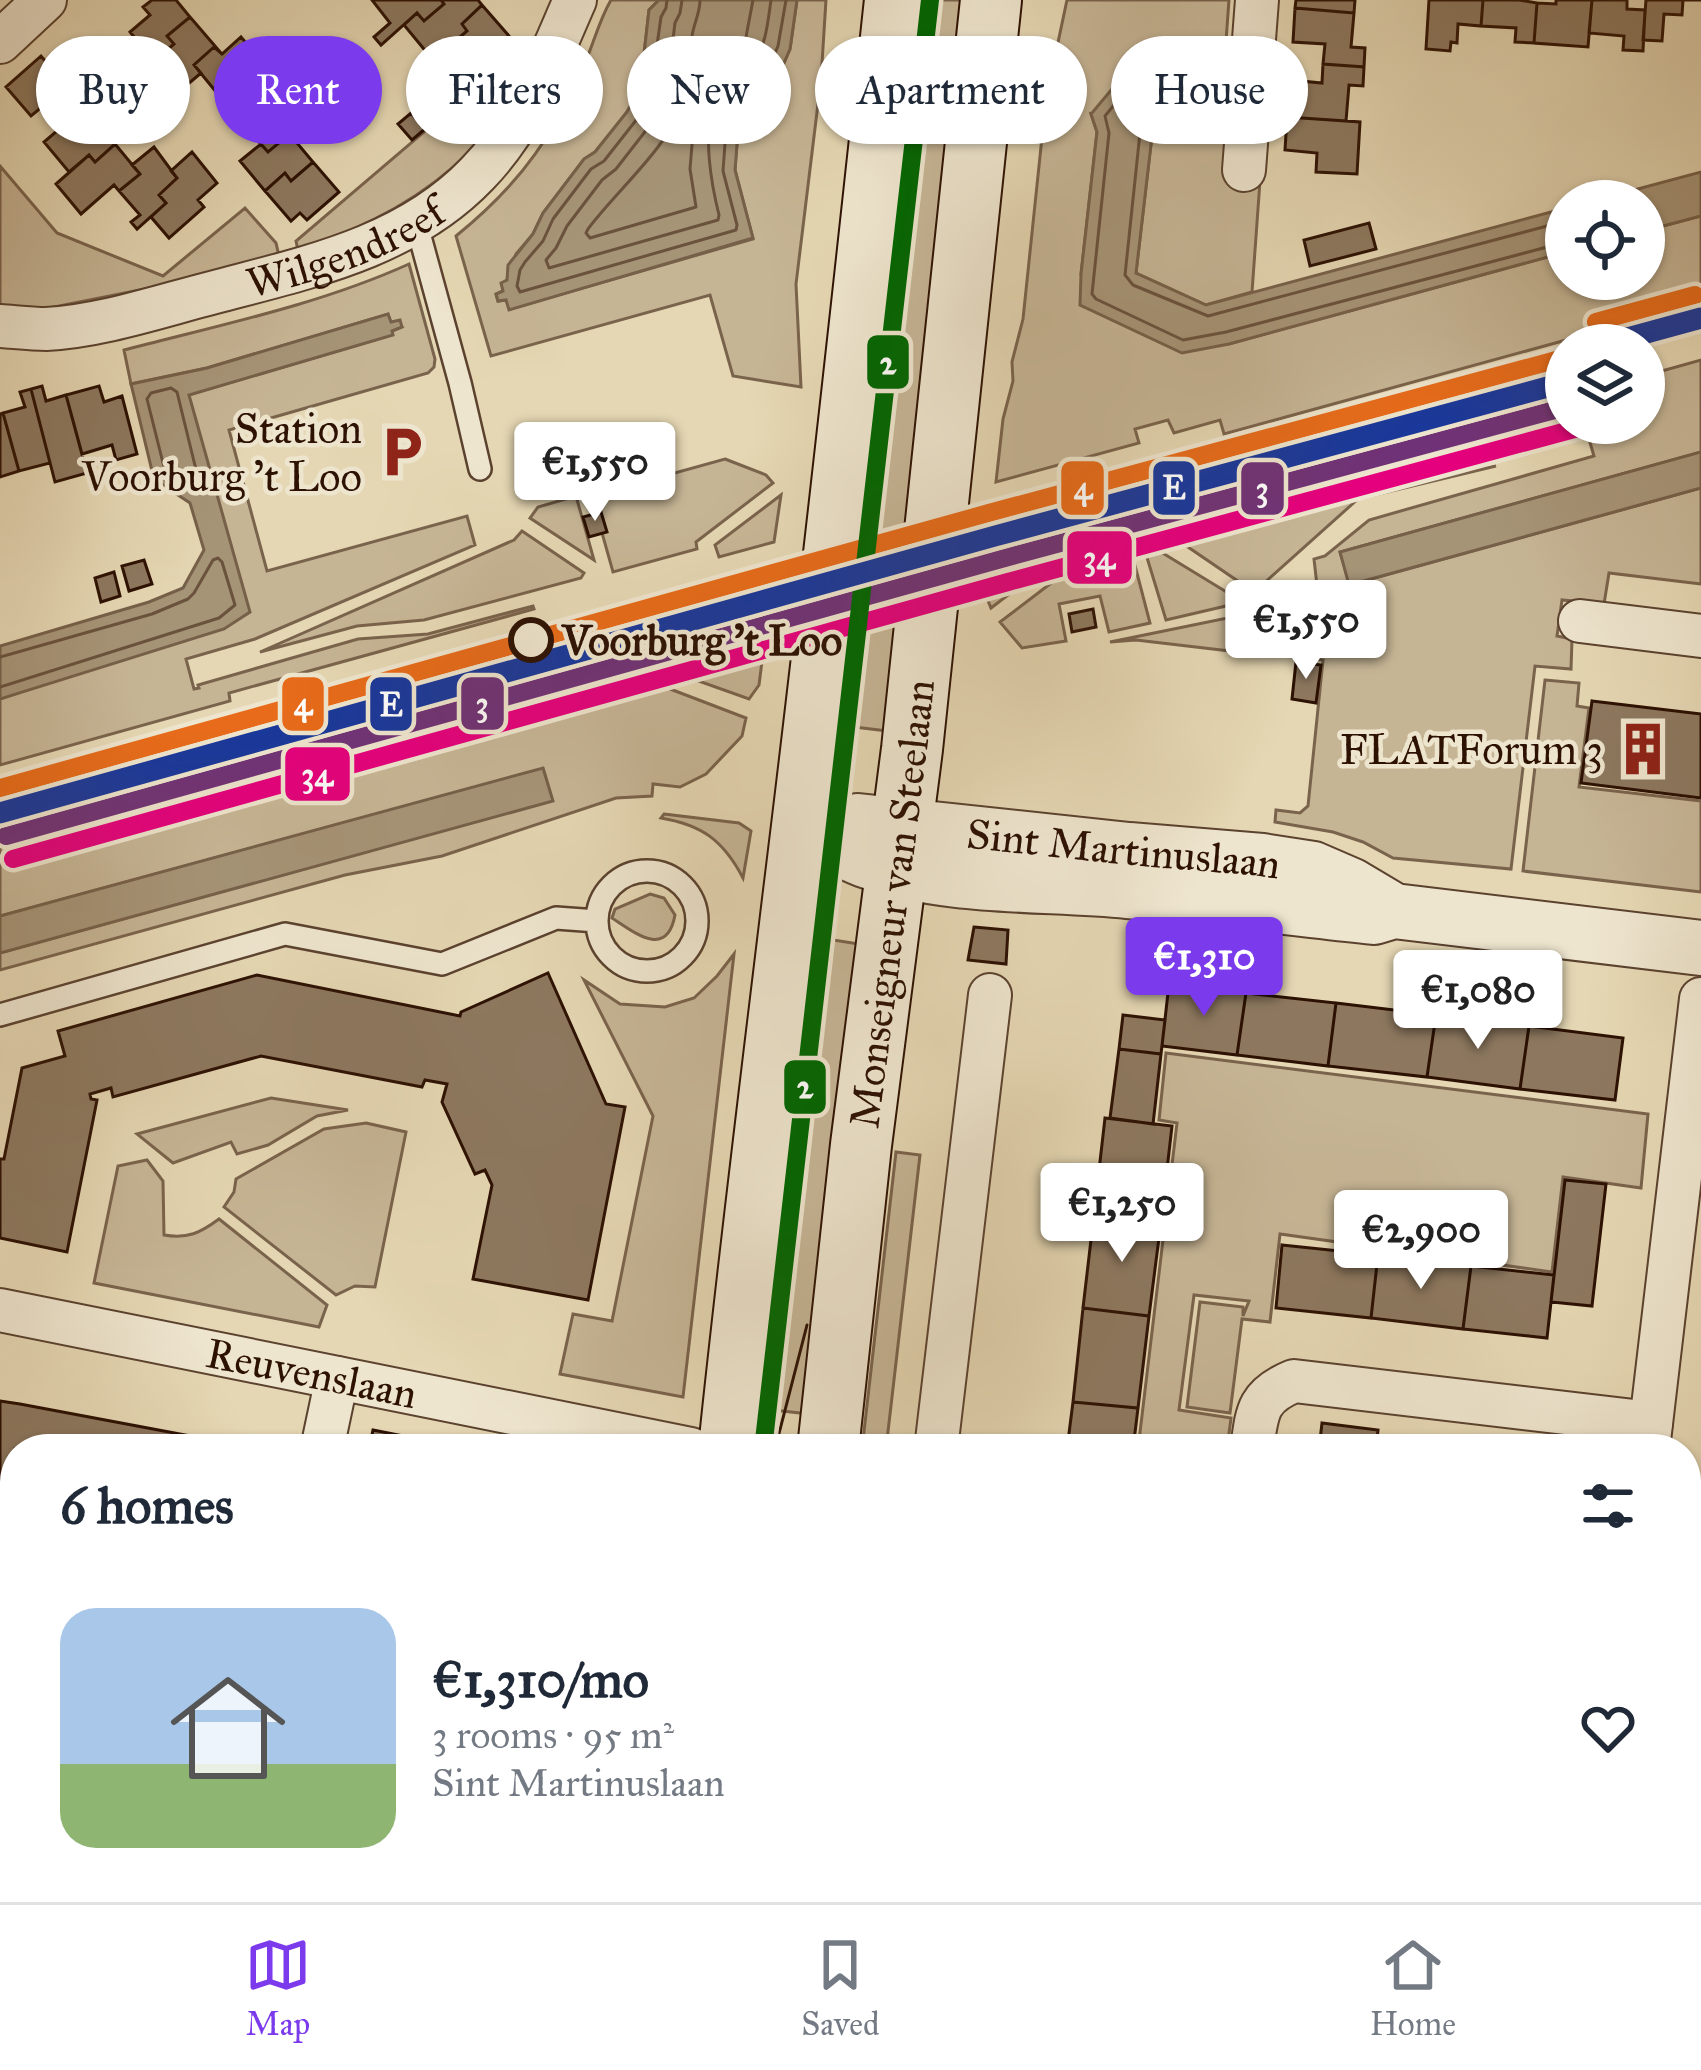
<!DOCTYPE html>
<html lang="en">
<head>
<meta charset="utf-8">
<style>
	:root { --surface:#fff; --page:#f6f6f7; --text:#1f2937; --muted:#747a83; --line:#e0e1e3; --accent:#7c3aed }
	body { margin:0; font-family:"IM FELL Great Primer",serif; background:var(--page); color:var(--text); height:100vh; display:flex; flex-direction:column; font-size:45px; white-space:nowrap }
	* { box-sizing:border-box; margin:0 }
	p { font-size:39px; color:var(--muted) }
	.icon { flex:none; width:66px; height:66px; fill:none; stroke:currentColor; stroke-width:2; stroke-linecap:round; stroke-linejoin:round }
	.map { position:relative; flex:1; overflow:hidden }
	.details { position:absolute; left:0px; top:1434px; width:1701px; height:468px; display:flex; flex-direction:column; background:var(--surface); border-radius:48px 48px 0 0; box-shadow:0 3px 9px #0004 }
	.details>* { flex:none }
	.top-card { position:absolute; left:36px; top:36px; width:1629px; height:108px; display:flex; gap:24px }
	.controls { position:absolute; left:1545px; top:180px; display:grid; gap:24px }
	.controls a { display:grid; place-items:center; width:120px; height:120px; border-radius:50%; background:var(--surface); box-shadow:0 3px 9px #0004; font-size:60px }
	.price { position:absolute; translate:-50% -102px; padding:0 27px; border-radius:12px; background:#fff; color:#222; font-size:39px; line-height:78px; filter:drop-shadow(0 3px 6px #0008) }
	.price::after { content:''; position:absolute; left:50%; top:72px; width:36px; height:27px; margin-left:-18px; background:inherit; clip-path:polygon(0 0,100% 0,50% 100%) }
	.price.on { background:var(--accent); color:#fff }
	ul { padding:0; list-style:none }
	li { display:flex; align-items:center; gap:36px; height:300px; padding:0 60px }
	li+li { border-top:3px solid var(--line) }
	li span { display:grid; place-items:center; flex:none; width:336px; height:240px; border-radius:36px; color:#555 }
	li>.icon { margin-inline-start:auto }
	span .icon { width:144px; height:144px; fill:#fffc; stroke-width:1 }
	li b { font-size:51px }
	h2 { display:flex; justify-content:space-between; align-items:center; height:144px; padding:0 60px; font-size:51px }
	.pill { padding:0 42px; border-radius:54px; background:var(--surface); box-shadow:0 3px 9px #0004; font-size:42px; line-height:108px }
	.pill.on { background:var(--accent); color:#fff }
	.menu { display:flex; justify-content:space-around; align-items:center; height:168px; border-top:3px solid var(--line); background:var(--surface); font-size:33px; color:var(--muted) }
	.menu a { display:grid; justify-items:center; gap:6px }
	.menu .on { color:var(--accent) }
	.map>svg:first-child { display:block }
	.green { fill:#c6b595; stroke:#7a634c; stroke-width:3 }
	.water { fill:#a69477; stroke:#766049; stroke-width:3 }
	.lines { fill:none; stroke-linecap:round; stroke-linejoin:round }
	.shore { stroke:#6a523d; stroke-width:3 }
	.building { fill:#8d785f; stroke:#2d1103; stroke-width:3 }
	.service-casing { stroke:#5b422f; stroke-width:26 }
	.minor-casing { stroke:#5b422f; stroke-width:46 }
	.tertiary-casing { stroke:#5b422f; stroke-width:58 }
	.secondary-casing { stroke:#2d1103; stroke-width:64 }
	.service { stroke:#eee5ce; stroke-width:21 }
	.minor { stroke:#eee5ce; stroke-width:42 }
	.tertiary { stroke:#eee5ce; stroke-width:54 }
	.secondary { stroke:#eee5ce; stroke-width:60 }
	.tram { stroke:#2d1103; stroke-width:3 }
	.tram-1-casing { stroke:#eee5ce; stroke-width:27 }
	.tram-2-casing { stroke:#eee5ce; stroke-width:27 }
	.tram-3-casing { stroke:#eee5ce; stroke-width:27 }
	.tram-4-casing { stroke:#eee5ce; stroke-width:27 }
	.tram-1 { stroke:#703276; stroke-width:18 }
	.tram-2 { stroke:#e76b1a; stroke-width:18 }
	.tram-3 { stroke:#e5007d; stroke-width:18 }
	.tram-4 { stroke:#060; stroke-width:18 }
	.metro-1-casing { stroke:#eee5ce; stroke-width:30 }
	.metro-1 { stroke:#1a389a; stroke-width:21 }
	.stop-dot { fill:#eee5ce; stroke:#2d1103; stroke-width:6 }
	.labels { text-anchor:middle; stroke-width:9; stroke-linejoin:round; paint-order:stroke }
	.street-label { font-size:42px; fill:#2d1103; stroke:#eee5ce }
	.poi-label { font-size:42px; fill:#2d1103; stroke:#eee5ce; text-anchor:end }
	.stop-label { font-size:42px; font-weight:bold; fill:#2d1103; stroke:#eee5ce; text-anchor:start }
	.line-badge { stroke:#eee5ce; stroke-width:4.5 }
	.badge-label { font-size:33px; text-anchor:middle; font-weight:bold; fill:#fff }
</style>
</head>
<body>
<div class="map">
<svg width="1701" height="1902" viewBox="0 0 1701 1902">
	<rect width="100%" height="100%" fill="#e5d7b3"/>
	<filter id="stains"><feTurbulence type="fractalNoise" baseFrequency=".00167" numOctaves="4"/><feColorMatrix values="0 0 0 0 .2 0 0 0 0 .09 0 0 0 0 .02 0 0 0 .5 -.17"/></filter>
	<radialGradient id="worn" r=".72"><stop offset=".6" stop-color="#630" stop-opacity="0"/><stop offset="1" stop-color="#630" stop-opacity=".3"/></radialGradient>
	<path class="green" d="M611,0H659L649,10L640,89L627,112L595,152L584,159L543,213L533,234L516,254L503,291L496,294L498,301L506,300L510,309L753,239L735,170L739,118L777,79L790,49L797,0H826L821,79L796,284L801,387L733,376L710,295L491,356L456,236C524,181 555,133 589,53C596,35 601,17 611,0Z
		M909,0H979L896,732L837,725Z
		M1067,0H1229L1222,96L1234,98L1260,181L1252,292L1206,305L1136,273L1152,135L1091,114L1097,132L1081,274L1229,344L1566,252V279H1644V231L1701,216V303L1224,434L1220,420L1174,433L1168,420L1135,429L1139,443L996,482L1003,419L1013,381L1012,362L1023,319L1046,99Z
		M533,39H536C518,78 499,120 469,152C423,199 360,230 298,250L296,241Z
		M0,166L57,233L163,276L245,208L276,243L279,256L165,285L14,315H0Z
		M409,264L435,359L434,367L428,373L229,430L267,571L467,516L475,545L255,639L186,659L194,689L199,688L198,685L358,639L428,634L533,606L534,609L229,693L230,701L0,765V699L249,612L188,395L392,335V331L401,327L391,323L388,314L207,368L131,384L124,350C220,325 318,305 409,264Z
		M1701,360V452L1340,552L1350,585L1701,488V584L1609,573L1604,604L1562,600L1557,636L1572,639L1571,669L1535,666L1511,869L1393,858L1363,842L1333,832L1275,822L1276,810L1300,813L1308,806L1323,660L1264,653L1262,628L1321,621L1314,559L1325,556L1369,520L1594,456L1586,429L1522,446L1414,465L1206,521L1204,510L1242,499L1239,485L1566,397V423H1644V376Z
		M725,459L766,475L773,483L696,542L697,549L613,572L595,508L598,506L595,495Z
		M1496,466L1358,499L1254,592L1185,545L1414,480Z
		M781,495L774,542L719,557L715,545Z
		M576,496L594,560L530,518L538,507Z
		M522,531L584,573L581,578L424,620L357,626L260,652L514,540Z
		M1156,549L1243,602L1166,620L1145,551Z
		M1060,550L1063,553L991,608L984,591L986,569Z
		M1132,554L1150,623L1109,632L1100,596L1059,604L1066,641L1022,648L1000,622L1067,571Z
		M1242,615L1247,653L1136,640L1110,642Z
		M766,630L759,685L749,699L665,669L662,659Z
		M644,679L746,718L742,736L706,774L680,787L653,784L652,796L616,798L442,856L345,875L0,970V953L552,800L543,769L0,916V834L190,780L193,787L500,702L506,722Z
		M1545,680L1579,683L1577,706L1589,708L1579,787L1701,801V892L1523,871Z
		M664,814L739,823L751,831L743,878C723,840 702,825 661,818Z
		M650,894L664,898L675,915C667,959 635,933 612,918L615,909Z
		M814,937L859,944L818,1415L747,1407Z
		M734,954L683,1397L560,1374L573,1314L612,1321L653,1116L584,980L620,1004L665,1007L694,998L717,976Z
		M1166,1053L1648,1114L1641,1188L1563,1177L1552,1272L1280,1234L1270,1322L1242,1319L1230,1413L1187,1407L1200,1302L1243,1307V1316L1249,1301L1194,1295L1179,1410L1231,1418L1227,1449H1138L1177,1123L1159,1120Z
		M271,1098L348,1110L317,1116L268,1145L237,1154L231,1142L173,1163L137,1134Z
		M366,1123L406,1132L375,1287L355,1286L336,1295L224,1207L234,1192L236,1179L324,1129Z
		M896,1152L920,1155L886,1449H862Z
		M147,1160L163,1181L164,1235C188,1239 200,1233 219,1219L327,1305L319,1327L94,1283L118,1166Z"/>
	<path class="water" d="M659,0H797L790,49L777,79L739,118L735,170L753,238L509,310L506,300L498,301L496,294L503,291L501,283L507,280L508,265L533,234L543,213L584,159L595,152L627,112L640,89L649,10Z
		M1159,70L1175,126L1152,136L1136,273L1206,305L1566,208V252L1229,344L1182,353L1080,305L1081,274L1097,132L1091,114L1123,76Z
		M1701,172V216L1644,231V201H1593Z
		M388,314L391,322L400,320L402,327L392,331L393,335L189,395L250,612L224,629L0,699V646L149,602L183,588L204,550L190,503L154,479L131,384L207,368Z
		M1701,452V488L1349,585L1340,552Z
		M543,768L553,801L0,953V916Z"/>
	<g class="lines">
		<path class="shore" d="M667,0L666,8L661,17L650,95L637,119L604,161L591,169L553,219L543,241L525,262L520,270L517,286L520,292L736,230L737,225L723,171L727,116L767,72L778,46L786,0
			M682,0L680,13L675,23L666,96L651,124L616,169L602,180L567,226L556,248L546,260L549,268L718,220L719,215C712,187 701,130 716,104C725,88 744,79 754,63C766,45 768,21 771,0
			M700,0C700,13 694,23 692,36C688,58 689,81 683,102C669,147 616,191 588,229L586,233L590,238L696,207L690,169L695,109L703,91L739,53L746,37L753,0
			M1566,221L1208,316L1133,285L1125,275L1140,133L1145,126L1159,116L1151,88L1145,85L1128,88L1105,116L1109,133L1092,294L1096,299L1183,340L1226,332L1566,242
			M171,388L177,392L199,482L194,489L165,471L147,399L151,393Z
			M0,657L152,614L188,599L194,593L213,560L218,558L222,562L235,605L219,618L0,687"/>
	</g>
	<path class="building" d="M152,0H176L190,17L167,36L174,44L154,61L130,32L150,15L143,7Z
		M441,0H478L482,5L462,24L467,31L433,60L404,25L417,13L424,21L444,4Z
		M441,0L444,4L424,21L417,13L381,45L374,37L390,23L372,0Z
		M1296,0H1355L1354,13L1295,8Z
		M1429,0H1483L1481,26L1458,24L1457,43L1451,42L1450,51L1426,49Z
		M1483,0H1519L1537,3L1534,43L1515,42L1516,28L1481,26Z
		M1556,0H1592L1588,47L1534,43L1537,3L1556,4Z
		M1592,0H1627V9L1645,10L1643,51L1623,50L1624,36L1589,33Z
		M1646,0H1701H1683L1682,15L1664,14L1662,41L1643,40Z
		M482,5L509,36L497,46L503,53L464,86L457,78L465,71L446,49L467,31L462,24Z
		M1295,8L1354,13L1351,47L1365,48L1364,67L1323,64L1325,44L1293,42Z
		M190,17L221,53L214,47L194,65L201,73L180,91L154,61L174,44L167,36Z
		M241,37L265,65L243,83L237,76L217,93L194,65L214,47L222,54Z
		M68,46L93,76L72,94L66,87L31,116L6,87L41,56L48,64Z
		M1323,64L1364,67L1363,86L1349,85L1346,121L1287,117L1290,80L1322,83Z
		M265,65L289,94L268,112L261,104L240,121L217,93L237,76L243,83Z
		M93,76L119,106L97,124L91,116L72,132L45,105L66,87L72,94Z
		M289,94L309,118L268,152L240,121L261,104L268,112Z
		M411,113L425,129L412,140L398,124Z
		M91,116L115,144L95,162L89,155L69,172L44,142L65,124L72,132Z
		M1287,117L1360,122L1357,174L1316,172L1317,153L1285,150Z
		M309,118L316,126L297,143L313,162L291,181L285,173L265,191L240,161L261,144L268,152Z
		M115,144L140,174L119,191L114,185L81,214L56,184L89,155L95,162Z
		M154,147L177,178L159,195L166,203L137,229L131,222L140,215L119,191L140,174L132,165Z
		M192,152L217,183L198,200L204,207L169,238L151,217L166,203L159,195L177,178L171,171Z
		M313,162L339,192L307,220L300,213L291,221L265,191L285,173L291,181Z
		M1369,223L1376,249L1310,266L1304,240Z
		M42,386L46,401L66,395L87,473L55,482L31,389Z
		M99,386L104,402L122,396L137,454L116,460L112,445L82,454L66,395Z
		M31,389L50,463L19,471L3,413L25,407L20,392Z
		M3,413L19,471L0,477V414Z
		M601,512L607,532L589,537L583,517Z
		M144,560L152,584L129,591L122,566Z
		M114,572L120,596L101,602L95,578Z
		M1093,609L1096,627L1072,632L1069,614Z
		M1296,662L1321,665L1316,703L1292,699Z
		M1592,701L1701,714V798L1581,783Z
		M974,927L1008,930L1006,964L968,960Z
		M548,973L606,1104L625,1107L588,1300L473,1279L492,1185L485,1170L475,1174L442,1102L447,1084L425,1080L422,1087L261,1056L113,1097L111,1088L90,1094L91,1099L97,1100L67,1252L0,1238V1159H4L22,1068L65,1056L58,1031L257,975L460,1016L461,1012Z
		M1169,984L1246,993L1237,1055L1162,1046Z
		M1246,993L1336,1003L1328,1066L1237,1055Z
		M1336,1003L1436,1015L1427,1077L1328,1066Z
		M1123,1015L1165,1020L1161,1054L1119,1049Z
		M1436,1015L1529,1026L1520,1089L1427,1077Z
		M1529,1026L1623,1038L1615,1100L1520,1089Z
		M1119,1049L1161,1054L1153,1124L1110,1118Z
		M1105,1118L1172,1126L1161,1222L1094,1214Z
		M1565,1180L1606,1184L1592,1306L1551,1302Z
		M1094,1214L1161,1222L1149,1316L1083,1308Z
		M1282,1245L1378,1255L1371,1318L1276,1308Z
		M1378,1255L1471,1266L1463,1329L1371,1318Z
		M1471,1266L1554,1275L1547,1338L1463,1329Z
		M1083,1308L1149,1316L1138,1408L1073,1402Z
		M0,1401L20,1404L249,1447L15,1449V1495L0,1492Z
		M1073,1402L1138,1408L1133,1449H1067Z
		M1322,1423L1378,1430L1376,1449H1319Z
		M373,1430L469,1449H369Z
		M0,1607L15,1610L13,1644L0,1641Z
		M1686,1794L1701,1795L1700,1902H1378L1380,1887H1686Z
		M99,1887L159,1897L158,1902H96Z
		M479,1887H560L557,1902H476Z
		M934,1887H1276L1274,1902H932Z
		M386,1888L425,1896L424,1902H383Z"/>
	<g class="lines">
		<defs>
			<path id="service" d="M416,222L460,383L480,469
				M597 921a50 50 0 1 1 100 0a50 50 0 1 1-100 0Z
				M0,1015L285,934L442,964L556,918L597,921
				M450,1902L453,1887"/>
			<g id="minor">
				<path d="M0,42L45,0"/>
				<path d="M1244,170L1257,0"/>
				<path id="s1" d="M0,326C15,327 31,329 46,329C102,326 160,306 215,292C309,267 407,247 477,174C525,125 548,61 575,0"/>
				<path d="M1580,621L1701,636"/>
				<path id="s2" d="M0,1310L691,1449"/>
				<path d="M322,1449L337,1378"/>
				<path d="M936,1449L990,995"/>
				<path d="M1252,1449C1257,1412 1257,1396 1294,1381L1651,1423"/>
				<path d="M1648,1449L1701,999"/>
				<path d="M0,1567L15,1569"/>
				<path d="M1686,1722L1701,1724"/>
				<path d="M234,1902L237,1887"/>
				<path d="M885,1902L886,1887"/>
				<path d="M1309,1902L1311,1887"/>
			</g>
			<g id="tertiary">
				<path id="s3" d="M858,821L1129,850L1262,861L1313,869L1350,885L1387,907"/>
				<path d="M801,824C821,838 841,851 865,860C947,889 1042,883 1128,891C1210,898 1292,908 1374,917L1394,911L1701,948"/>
			</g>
			<g id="secondary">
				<path d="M729,1449C748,1266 771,1083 793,900C830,601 863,300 895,0"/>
				<path id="s4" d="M828,1449L861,1145L912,749L991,0"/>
				<path d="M686,1902L688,1887"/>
				<path d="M765,1902L767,1887"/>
			</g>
		</defs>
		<use href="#service" class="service-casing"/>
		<use href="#minor" class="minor-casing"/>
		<use href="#tertiary" class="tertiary-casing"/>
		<use href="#secondary" class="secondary-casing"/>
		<use href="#service" class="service"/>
		<use href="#minor" class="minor"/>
		<use href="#tertiary" class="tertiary"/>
		<use href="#secondary" class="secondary"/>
		<path class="tram" d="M775,1449L807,1325"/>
		<defs>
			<path id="tram-1" d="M6,836L1001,559L1566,407"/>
			<path id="tram-2" d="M1596,322L1695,295
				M0,788L989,513L1560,359"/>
			<path id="tram-3" d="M13,859L1008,582L1578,428"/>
			<path id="tram-4" d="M763,1449L930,0"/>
		</defs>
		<use href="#tram-1" class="tram-1-casing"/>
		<use href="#tram-2" class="tram-2-casing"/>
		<use href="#tram-3" class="tram-3-casing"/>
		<use href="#tram-4" class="tram-4-casing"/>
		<use href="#tram-1" class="tram-1"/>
		<use href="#tram-2" class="tram-2"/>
		<use href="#tram-3" class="tram-3"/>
		<use href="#tram-4" class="tram-4"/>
		<defs>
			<path id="metro-1" d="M1602,345L1701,318
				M0,813L995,536L1566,382"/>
		</defs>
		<use href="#metro-1" class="metro-1-casing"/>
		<use href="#metro-1" class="metro-1"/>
	</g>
	<defs>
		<symbol id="parking-bare" viewBox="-9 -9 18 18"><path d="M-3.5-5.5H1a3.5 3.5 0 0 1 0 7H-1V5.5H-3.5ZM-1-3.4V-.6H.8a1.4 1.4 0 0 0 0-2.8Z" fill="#8f2418" stroke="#eee5ce" stroke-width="2.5" paint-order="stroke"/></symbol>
		<symbol id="building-bare" viewBox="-9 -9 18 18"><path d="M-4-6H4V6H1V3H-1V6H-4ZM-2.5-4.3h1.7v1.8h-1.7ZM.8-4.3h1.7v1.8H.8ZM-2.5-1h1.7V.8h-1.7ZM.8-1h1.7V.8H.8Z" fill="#8f2418" stroke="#eee5ce" stroke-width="2.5" paint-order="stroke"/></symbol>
	</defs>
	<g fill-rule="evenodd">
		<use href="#parking-bare" x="364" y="414" width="76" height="76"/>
		<use href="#building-bare" x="1605" y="711" width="76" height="76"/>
	</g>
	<circle class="stop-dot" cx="531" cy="640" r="20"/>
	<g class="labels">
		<g class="street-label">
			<text dy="15" stroke="none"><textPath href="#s1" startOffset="357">Wilgendreef</textPath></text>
			<text dy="15" stroke="none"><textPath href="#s3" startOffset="267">Sint Martinuslaan</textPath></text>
			<text dy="15" stroke="none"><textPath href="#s4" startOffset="549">Monseigneur van Steelaan</textPath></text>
			<text dy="15" stroke="none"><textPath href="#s2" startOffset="318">Reuvenslaan</textPath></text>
		</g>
		<g class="poi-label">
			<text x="362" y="443">Station<tspan x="362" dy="48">Voorburg 't Loo</tspan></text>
			<text x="1603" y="764">FLATForum 3</text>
		</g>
		<g class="stop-label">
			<text x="562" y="655">Voorburg 't Loo</text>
		</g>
	</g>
	<g class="line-badge">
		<rect x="865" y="333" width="46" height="58" rx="12" fill="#060"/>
		<rect x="1151" y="459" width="46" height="58" rx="12" fill="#1a389a"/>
		<rect x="1059" y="459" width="47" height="58" rx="12" fill="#e76b1a"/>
		<rect x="1239" y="460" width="47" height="57" rx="12" fill="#703276"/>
		<rect x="1065" y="529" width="69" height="57" rx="12" fill="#e5007d"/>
		<rect x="459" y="675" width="47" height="57" rx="12" fill="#703276"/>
		<rect x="280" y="675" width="46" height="58" rx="12" fill="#e76b1a"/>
		<rect x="368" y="675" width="46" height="58" rx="12" fill="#1a389a"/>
		<rect x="283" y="745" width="69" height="58" rx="12" fill="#e5007d"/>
		<rect x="782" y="1058" width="46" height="58" rx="12" fill="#060"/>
	</g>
	<g class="badge-label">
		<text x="888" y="374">2</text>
		<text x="1174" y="499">E</text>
		<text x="1083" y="499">4</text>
		<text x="1262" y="500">3</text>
		<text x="1099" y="569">34</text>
		<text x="482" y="715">3</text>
		<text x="303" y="715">4</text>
		<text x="391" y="716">E</text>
		<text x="317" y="786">34</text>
		<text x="805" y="1098">2</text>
	</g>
	<rect width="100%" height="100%" filter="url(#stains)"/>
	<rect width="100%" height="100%" fill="url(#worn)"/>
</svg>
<div class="controls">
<a><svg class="icon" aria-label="locate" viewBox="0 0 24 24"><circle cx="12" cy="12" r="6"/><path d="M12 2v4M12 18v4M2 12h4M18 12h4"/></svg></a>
<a><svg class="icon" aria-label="layers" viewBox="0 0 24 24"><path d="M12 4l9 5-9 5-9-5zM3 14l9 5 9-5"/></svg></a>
</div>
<b class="price" style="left:595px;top:524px">€1,550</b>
<b class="price" style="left:1306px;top:682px">€1,550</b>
<b class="price on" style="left:1204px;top:1019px">€1,310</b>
<b class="price" style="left:1478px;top:1052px">€1,080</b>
<b class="price" style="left:1122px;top:1265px">€1,250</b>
<b class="price" style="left:1421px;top:1292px">€2,900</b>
<div class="top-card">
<a class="pill">Buy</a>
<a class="pill on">Rent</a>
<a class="pill">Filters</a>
<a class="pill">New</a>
<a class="pill">Apartment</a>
<a class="pill">House</a>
</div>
<section class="details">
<h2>6 homes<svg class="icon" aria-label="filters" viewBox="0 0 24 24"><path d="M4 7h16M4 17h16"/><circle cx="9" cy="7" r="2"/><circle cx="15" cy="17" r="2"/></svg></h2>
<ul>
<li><span style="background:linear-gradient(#a9c7e8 65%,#8fb573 0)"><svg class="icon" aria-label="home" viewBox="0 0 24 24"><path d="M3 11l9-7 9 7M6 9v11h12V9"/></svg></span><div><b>€1,310/mo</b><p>3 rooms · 95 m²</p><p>Sint Martinuslaan</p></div><svg class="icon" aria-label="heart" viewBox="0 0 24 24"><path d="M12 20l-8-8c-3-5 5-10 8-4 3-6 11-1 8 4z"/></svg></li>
</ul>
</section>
</div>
<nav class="menu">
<a class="on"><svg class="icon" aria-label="map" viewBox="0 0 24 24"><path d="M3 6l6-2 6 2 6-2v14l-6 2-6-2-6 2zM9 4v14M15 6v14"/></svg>Map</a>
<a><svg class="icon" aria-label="saved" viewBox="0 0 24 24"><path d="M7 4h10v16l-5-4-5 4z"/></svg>Saved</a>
<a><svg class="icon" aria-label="home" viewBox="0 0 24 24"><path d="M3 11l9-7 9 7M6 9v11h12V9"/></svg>Home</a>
</nav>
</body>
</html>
